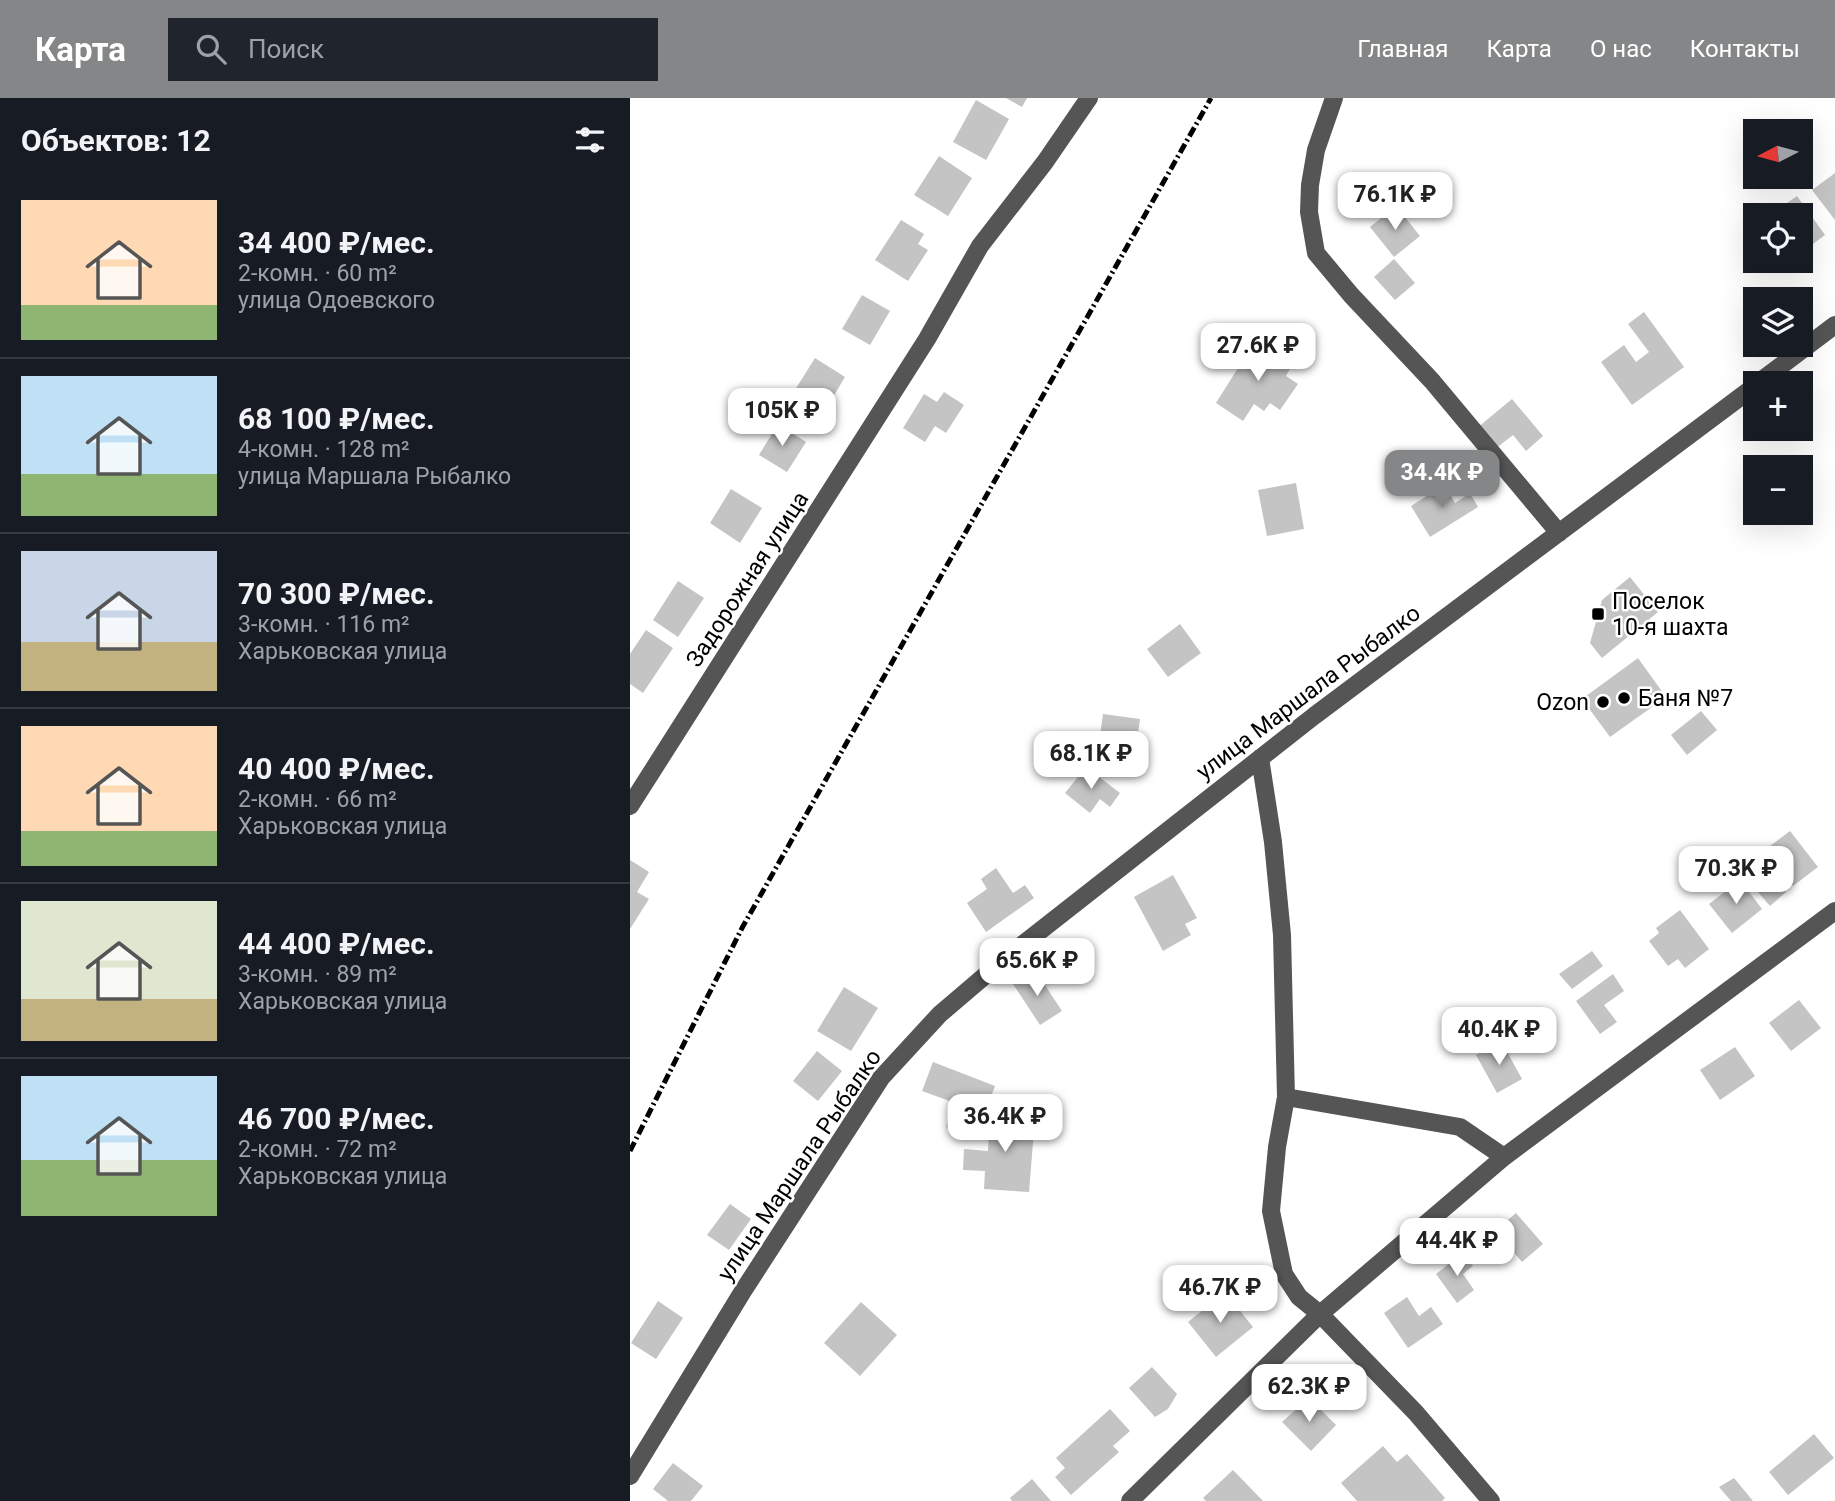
<!DOCTYPE html>
<html lang="ru">
<head>
<meta charset="utf-8">
<style>
	:root { --surface:#171b24; --page:#20242c; --text:#f1f3f6; --muted:#9ea1a6; --line:#363941; --accent:#858687 }
	body { margin:0; font-family:Roboto,sans-serif; background:var(--page); color:var(--text); height:100vh; display:flex; flex-direction:column; font-size:26px; white-space:nowrap }
	* { box-sizing:border-box; margin:0 }
	p { font-size:23px; color:var(--muted) }
	.icon { flex:none; width:38px; height:38px; fill:none; stroke:currentColor; stroke-width:2; stroke-linecap:round; stroke-linejoin:round }
	.map { position:relative; flex:1; overflow:hidden }
	.drawer { display:flex; flex-direction:column; background:var(--surface); width:630px }
	.drawer>* { flex:none }
	.needle { width:46px; rotate:264deg }
	.fabs { position:absolute; left:1113px; top:21px; display:grid; gap:14px }
	.fabs a { display:grid; place-items:center; width:70px; height:70px; border-radius:0px; background:var(--surface); box-shadow:0 7px 28px #0002; font-size:35px }
	.price { position:absolute; translate:-50% -60px; padding:0 16px; border-radius:14px; background:#fff; color:#222; font-size:23px; line-height:46px; filter:drop-shadow(0 2px 4px #0008) }
	.price::after { content:''; position:absolute; left:50%; top:42px; width:21px; height:16px; margin-left:-10px; background:inherit; clip-path:polygon(0 0,100% 0,50% 100%) }
	.price.selected { background:var(--accent); color:#fff }
	ul { padding:0; list-style:none }
	li { display:flex; align-items:center; gap:21px; height:175px; padding:0 21px }
	li+li { border-top:2px solid var(--line) }
	li span { display:grid; place-items:center; flex:none; width:196px; height:140px; border-radius:0px; color:#555 }
	li>.icon { margin-inline-start:auto }
	span .icon { width:84px; height:84px; fill:#fffc; stroke-width:1 }
	li b { font-size:30px }
	h2 { display:flex; justify-content:space-between; align-items:center; height:84px; padding:0 21px; font-size:30px }
	header { display:flex; align-items:center; gap:42px; box-sizing:border-box; height:98px; padding:0 35px; background:var(--accent); color:#fff }
	header strong { font-size:33px }
	nav { display:flex; gap:38px; margin-inline-start:auto; font-size:24px }
	.search { width:490px; height:63px; background:var(--page); display:flex; align-items:center; gap:18px; box-sizing:border-box; padding:0 24px; border-radius:0px; color:var(--muted); font-size:26px }
	main { display:flex; flex:1; min-height:0 }
	.map>svg:first-child { display:block }
	.building { fill:#c4c4c4 }
	.lines { fill:none; stroke-linecap:round; stroke-linejoin:round }
	.minor { stroke:#555; stroke-width:18 }
	.rail { stroke:#000; stroke-width:5; stroke-dasharray:10 3.5 2 3.5; stroke-linecap:butt }
	.poi-dot { fill:#000; stroke:#fff; stroke-width:2.5 }
	.labels { text-anchor:middle; stroke-width:5; stroke-linejoin:round; paint-order:stroke }
	.street-label { font-size:23px; fill:#000; stroke:#fff }
	.poi-label { font-size:23px; fill:#000; stroke:#fff; text-anchor:start }
</style>
</head>
<body>
<header>
<strong>Карта</strong>
<div class="search"><svg class="icon" aria-label="search" viewBox="0 0 24 24"><circle cx="10" cy="10" r="6"/><path d="M15 15l6 6"/></svg>Поиск</div>
<nav><a>Главная</a><a>Карта</a><a>О нас</a><a>Контакты</a></nav>
</header>
<main>
<section class="drawer">
<h2>Объектов: 12<svg class="icon" aria-label="filters" viewBox="0 0 24 24"><path d="M4 7h16M4 17h16"/><circle cx="9" cy="7" r="2"/><circle cx="15" cy="17" r="2"/></svg></h2>
<ul>
<li><span style="background:linear-gradient(#ffd9b3 75%,#8fb573 0)"><svg class="icon" aria-label="home" viewBox="0 0 24 24"><path d="M3 11l9-7 9 7M6 9v11h12V9"/></svg></span><div><b>34 400 ₽/мес.</b><p>2-комн. · 60 m²</p><p>улица Одоевского</p></div></li>
<li><span style="background:linear-gradient(#bfe0f5 70%,#8fb573 0)"><svg class="icon" aria-label="home" viewBox="0 0 24 24"><path d="M3 11l9-7 9 7M6 9v11h12V9"/></svg></span><div><b>68 100 ₽/мес.</b><p>4-комн. · 128 m²</p><p>улица Маршала Рыбалко</p></div></li>
<li><span style="background:linear-gradient(#c9d6e8 65%,#c2b280 0)"><svg class="icon" aria-label="home" viewBox="0 0 24 24"><path d="M3 11l9-7 9 7M6 9v11h12V9"/></svg></span><div><b>70 300 ₽/мес.</b><p>3-комн. · 116 m²</p><p>Харьковская улица</p></div></li>
<li><span style="background:linear-gradient(#ffd9b3 75%,#8fb573 0)"><svg class="icon" aria-label="home" viewBox="0 0 24 24"><path d="M3 11l9-7 9 7M6 9v11h12V9"/></svg></span><div><b>40 400 ₽/мес.</b><p>2-комн. · 66 m²</p><p>Харьковская улица</p></div></li>
<li><span style="background:linear-gradient(#dfe7d0 70%,#c2b280 0)"><svg class="icon" aria-label="home" viewBox="0 0 24 24"><path d="M3 11l9-7 9 7M6 9v11h12V9"/></svg></span><div><b>44 400 ₽/мес.</b><p>3-комн. · 89 m²</p><p>Харьковская улица</p></div></li>
<li><span style="background:linear-gradient(#bfe0f5 60%,#8fb573 0)"><svg class="icon" aria-label="home" viewBox="0 0 24 24"><path d="M3 11l9-7 9 7M6 9v11h12V9"/></svg></span><div><b>46 700 ₽/мес.</b><p>2-комн. · 72 m²</p><p>Харьковская улица</p></div></li>
</ul>
</section>
<div class="map">
<svg width="1205" height="1403" viewBox="0 0 1205 1403">
	<rect width="100%" height="100%" fill="#fff"/>
	<path class="building" d="M376,0H397L392,9Z
		M346,2L379,21L356,62L323,44Z
		M309,58L342,80L318,118L284,97Z
		M1205,75V122L1182,92Z
		M1167,98L1195,137L1171,155V117H1140Z
		M766,108L790,138L764,159L740,129Z
		M271,122L294,136L288,146L298,152L278,183L245,162Z
		M764,161L785,185L765,202L744,179Z
		M232,197L260,213L240,247L212,231Z
		M1014,214L1054,269L1002,307L971,264L994,247L1006,264L1019,254L998,226Z
		M625,243L662,267L656,278L668,286L650,312L640,305L634,313L624,306L613,323L586,305Z
		M185,260L215,279L194,314L163,295Z
		M314,294L334,307L316,335L305,328L295,344L273,330L294,296L307,304Z
		M882,301L913,338L896,353L883,337L865,351L847,330Z
		M148,326L176,344L157,374L129,357Z
		M666,385L674,431L637,438L628,392Z
		M814,387L825,405L840,395L848,409L800,439L781,408Z
		M101,391L132,410L110,445L80,425Z
		M1000,479L1028,514L972,560L960,545L972,502Z
		M48,483L74,500L48,539L23,522Z
		M550,526L571,555L538,579L517,551Z
		M16,532L43,550L13,595L0,586V556Z
		M1008,560L1036,599L980,639L952,601Z
		M1071,613L1087,632L1057,657L1041,637Z
		M473,616L510,621L504,664L467,660Z
		M456,669L490,695L480,709L470,701L460,715L435,695Z
		M1160,733L1188,769L1163,788L1135,752Z
		M1125,758L1156,794L1140,808L1109,772Z
		M0,762L19,774L7,794L19,801L0,831Z
		M366,770L383,795L395,787L404,800L356,834L337,805L357,791L351,781Z
		M543,777L567,820L555,826L561,837L533,853L504,799Z
		M1110,782L1132,811L1102,835L1079,806Z
		M1050,812L1079,851L1055,870L1048,861L1038,868L1019,843L1029,835L1026,830Z
		M962,853L973,868L942,891L929,876Z
		M405,872L432,913L410,927L383,886Z
		M983,876L994,893L974,907L987,924L970,936L946,903Z
		M214,889L248,910L221,953L187,933Z
		M1169,902L1191,930L1161,953L1139,925Z
		M871,943L892,981L867,995L846,957Z
		M1105,949L1125,978L1090,1002L1070,972Z
		M187,953L212,973L188,1003L163,983Z
		M303,964L365,988L345,1040L316,1029L325,1005L292,993Z
		M360,1016L405,1020L399,1094L354,1091L355,1073L333,1072L334,1051L358,1053Z
		M100,1106L121,1121L99,1152L77,1137Z
		M886,1115L913,1146L892,1164L865,1133Z
		M833,1155L843,1168L833,1176L844,1192L827,1205L806,1176Z
		M595,1194L623,1229L586,1259L558,1224Z
		M777,1199L789,1218L801,1209L813,1226L778,1250L754,1215Z
		M28,1203L53,1220L26,1261L1,1245Z
		M231,1204L267,1237L230,1278L194,1245Z
		M522,1269L547,1296L538,1311L525,1319L499,1290Z
		M679,1300L706,1327L681,1353L652,1324Z
		M480,1311L500,1333L483,1348L489,1354L441,1397L425,1379L435,1370L426,1360Z
		M1184,1336L1204,1360L1158,1397L1139,1374Z
		M753,1348L767,1364L777,1356L815,1400L812,1403H727L711,1385Z
		M43,1365L73,1388L61,1403H38L23,1391Z
		M603,1372L633,1403H576L573,1400Z
		M1104,1380L1123,1403H1101L1089,1389Z
		M402,1381L421,1403H382L380,1400Z"/>
	<g class="lines">
		<path class="minor" d="M704,0L686,52L680,87L679,114L686,155L721,197L802,283L929,435
			M1128,285L1205,227
			M630,660L643,744L652,837L656,999L647,1049L641,1113L654,1176L669,1199L690,1216L786,1315L861,1403
			M0,708L297,241L350,148L415,64L459,0
			M656,999L830,1029L874,1059
			M0,1378L113,1193L251,980L310,916L378,858L684,618L1125,288
			M500,1403L690,1216L874,1059L1205,813"/>
		<path class="rail" d="M0,1053L112,830L581,0"/>
	</g>
	<g class="poi-dot">
		<rect x="961" y="509" width="14" height="14" rx="3.5"/>
		<circle cx="994" cy="600" r="7"/>
		<circle cx="973" cy="604" r="7"/>
	</g>
	<g class="labels">
		<g class="street-label">
			<text transform="translate(117 481) rotate(-57)" y="8">Задорожная улица</text>
			<text transform="translate(678 594) rotate(-37)" y="8">улица Маршала Рыбалко</text>
			<text transform="translate(169 1067) rotate(-56)" y="8">улица Маршала Рыбалко</text>
		</g>
		<g class="poi-label">
			<text x="982" y="511">Поселок<tspan x="982" dy="26">10-я шахта</tspan></text>
			<text x="1008" y="608">Баня №7</text>
			<text x="959" y="612" text-anchor="end">Ozon</text>
		</g>
	</g>
</svg>
<div class="fabs">
<a><svg class="needle" viewBox="-14 -14 28 28"><path d="M0-13l5 13h-10z" fill="#e53935"/><path d="M0 13l5-13h-10z" fill="#9ea1a6"/></svg></a>
<a><svg class="icon" aria-label="locate" viewBox="0 0 24 24"><circle cx="12" cy="12" r="6"/><path d="M12 2v4M12 18v4M2 12h4M18 12h4"/></svg></a>
<a><svg class="icon" aria-label="layers" viewBox="0 0 24 24"><path d="M12 4l9 5-9 5-9-5zM3 14l9 5 9-5"/></svg></a>
<a>+</a>
<a>−</a>
</div>
<b class="price" style="left:765px;top:134px">76.1K ₽</b>
<b class="price" style="left:628px;top:285px">27.6K ₽</b>
<b class="price" style="left:152px;top:350px">105K ₽</b>
<b class="price selected" style="left:812px;top:412px">34.4K ₽</b>
<b class="price" style="left:461px;top:693px">68.1K ₽</b>
<b class="price" style="left:1106px;top:808px">70.3K ₽</b>
<b class="price" style="left:407px;top:900px">65.6K ₽</b>
<b class="price" style="left:869px;top:969px">40.4K ₽</b>
<b class="price" style="left:375px;top:1056px">36.4K ₽</b>
<b class="price" style="left:827px;top:1180px">44.4K ₽</b>
<b class="price" style="left:590px;top:1227px">46.7K ₽</b>
<b class="price" style="left:679px;top:1326px">62.3K ₽</b>
</div>
</main>
</body>
</html>
